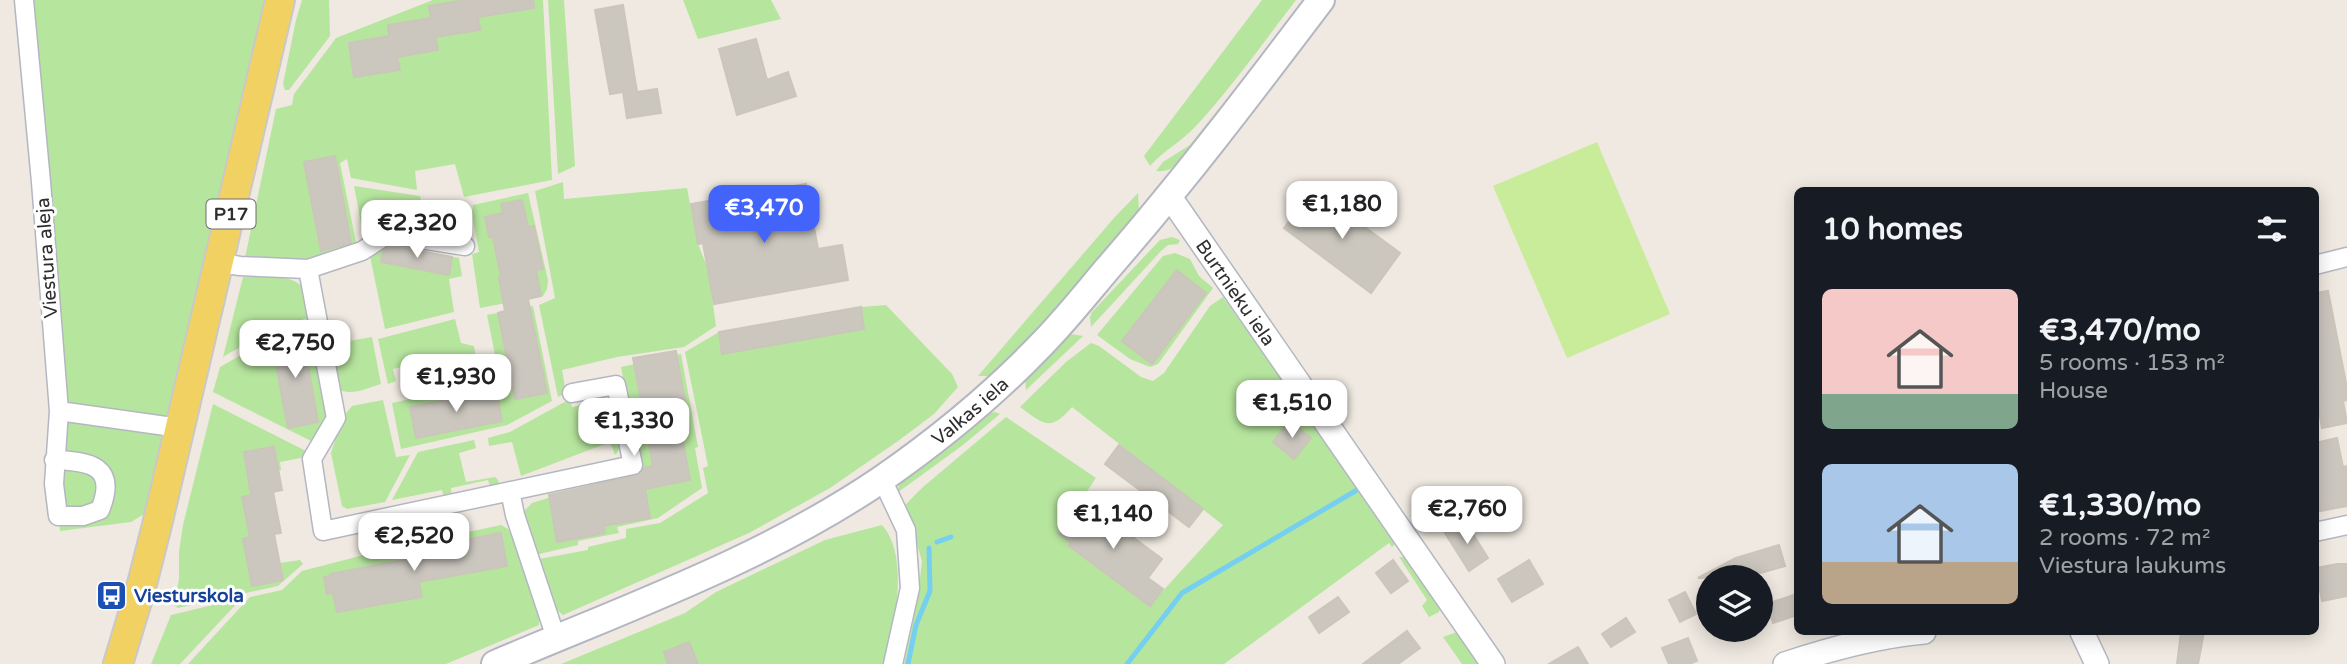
<!DOCTYPE html>
<html lang="en">
<head>
<meta charset="utf-8">
<style>
	:root { --surface:#171b24; --page:#20242c; --text:#f1f3f6; --muted:#9ea1a6; --accent:#4264fb }
	body { margin:0; font-family:"Varela Round",sans-serif; background:var(--page); color:var(--text); height:100vh; display:flex; flex-direction:column; font-size:26px; white-space:nowrap }
	* { box-sizing:border-box; margin:0 }
	p { font-size:23px; color:var(--muted) }
	.icon { flex:none; width:38px; height:38px; fill:none; stroke:currentColor; stroke-width:2; stroke-linecap:round; stroke-linejoin:round }
	.map { position:relative; flex:1; overflow:hidden }
	.sheet { position:absolute; left:1794px; top:187px; width:525px; height:448px; display:flex; flex-direction:column; background:var(--surface); border-radius:10px; box-shadow:0 4px 18px #0003 }
	.sheet>* { flex:none }
	.buttons { position:absolute; left:1696px; top:565px; display:grid; gap:14px }
	.buttons a { display:grid; place-items:center; width:77px; height:77px; border-radius:50%; background:var(--surface); box-shadow:0 4px 18px #0003; font-size:35px }
	.price { position:absolute; translate:-50% -60px; padding:0 16px; border-radius:14px; background:#fff; color:#222; font-size:23px; line-height:46px; filter:drop-shadow(0 2px 4px #0008) }
	.price::after { content:''; position:absolute; left:50%; top:42px; width:21px; height:16px; margin-left:-10px; background:inherit; clip-path:polygon(0 0,100% 0,50% 100%) }
	.price.on { background:var(--accent); color:#fff }
	ul { padding:0; list-style:none }
	li { display:flex; align-items:center; gap:21px; height:175px; padding:0 28px }
	li span { display:grid; place-items:center; flex:none; width:196px; height:140px; border-radius:10px; color:#555 }
	li>.icon { margin-inline-start:auto }
	span .icon { width:84px; height:84px; fill:#fffc; stroke-width:1 }
	li b { font-size:30px }
	h2 { display:flex; justify-content:space-between; align-items:center; height:84px; padding:0 28px; font-size:30px }
	.map>svg:first-child { display:block }
	.green { fill:#b6e59e }
	.pitch { fill:#c9ec9a }
	.lines { fill:none; stroke-linecap:round; stroke-linejoin:round }
	.stream { stroke:#75cff0; stroke-width:5 }
	.building { fill:#cbc7bf; stroke:#cbc5ba; stroke-width:2 }
	.minor-casing { stroke:#b4b7c1; stroke-width:21 }
	.tertiary-casing { stroke:#b4b7c1; stroke-width:26 }
	.secondary-casing { stroke:#b4b7c1; stroke-width:30 }
	.primary-casing { stroke:#c9c9c9; stroke-width:32 }
	.minor { stroke:#fff; stroke-width:18 }
	.tertiary { stroke:#fff; stroke-width:23 }
	.secondary { stroke:#fff; stroke-width:26 }
	.primary { stroke:#f2d163; stroke-width:28 }
	.labels { text-anchor:middle; stroke-width:6; stroke-linejoin:round; paint-order:stroke }
	.shield { fill:#fff; stroke:#6d6d6d; stroke-width:2 }
	.shield-label { font-size:18px; font-weight:bold; fill:#2e2e2e }
	.street-label { font-size:19px; fill:#2e2e2e; stroke:#fff }
	.transit-label { font-size:19px; font-weight:bold; fill:#164399; stroke:#fff; text-anchor:start }
</style>
</head>
<body>
<div class="map">
<svg width="2347" height="664" viewBox="0 0 2347 664">
	<rect width="100%" height="100%" fill="#efe9e1"/>
	<path class="green" d="M25,0H280L162,503L131,522L60,531Z
		M302,0H329L330,36L289,90H285L283,84L296,20Z
		M433,0H543L552,180L464,197L455,164L415,171L417,190L351,178L347,159L340,163L357,247L324,260L245,258L276,109L292,105L294,94L336,38Z
		M548,0H564L575,166L558,174Z
		M683,0H771L781,19L698,39Z
		M1262,0H1296C1263,43 1232,87 1195,127C1181,142 1163,151 1150,166L1144,156Z
		M1305,0H1309L1179,162C1171,169 1167,172 1156,171L1163,162L1190,145Z
		M563,182L564,199L687,188L698,244L708,269L716,326L684,347L617,357L562,370L566,393L558,397L539,305L555,298L535,191Z
		M354,186L420,196L428,231L392,225L364,239Z
		M528,193L548,280L547,289L543,296L480,308L472,254L479,252L472,214L473,205Z
		M1138,193L1139,210L1131,226L1057,316L990,376H978L1114,218Z
		M1172,237L1180,240L1178,244L1168,245L1161,251L1091,327L1090,317L1092,312L1160,240Z
		M384,244L459,258L462,276L449,279L454,312L385,329L370,256Z
		M1175,253L1190,259L1199,276L1213,288L1158,364L1150,367L1130,359L1097,335L1163,256Z
		M243,277C263,278 298,271 306,294C308,301 309,310 310,317L260,335L223,357Z
		M1223,297L1360,489L1367,503L1397,542L1392,547L1389,543L1224,664H904L917,603L922,561L910,521L901,509L923,487L1006,417L1096,478L1058,533L1071,543L1069,547L1150,605L1223,525L1072,407C1050,432 1045,425 1020,407L1066,362L1091,343L1099,346L1141,377L1153,381L1164,373L1210,306Z
		M886,305L952,374L958,387L934,414L898,441L830,488L749,533L563,615L557,610L539,559L588,550V547L626,538V529L660,523L708,493L703,468L708,466L685,352L719,332L861,307Z
		M533,306L552,401L507,425L401,449L392,403L500,379L487,315Z
		M455,319L461,343L474,346L476,358L474,363L465,366L462,354L393,369L396,381L388,384L378,339Z
		M310,329L327,424L315,443L213,392L220,367L271,338Z
		M1070,334L1083,336L1026,390L1025,377Z
		M372,337L381,384C370,387 354,395 343,391C327,387 325,353 339,345C348,340 362,339 372,337Z
		M681,354L698,447L695,448L702,488L658,518L617,527L619,533L578,541V545L535,555L525,516V510L532,503L640,469L621,367Z
		M570,399L572,407L611,400C615,415 627,443 615,455L610,442L521,476L512,442L489,446L488,438L510,432Z
		M383,400L396,457L410,455L385,502L347,509L342,506L331,453L337,434L347,412L352,406Z
		M213,404L310,453L311,456L280,462L281,470H278L274,447L244,452L251,495L242,497L250,537L243,539L252,585L282,580L280,563L300,560L303,564L278,586L178,608L174,605L179,579V552L183,525Z
		M995,412L1000,414L963,445L897,493L900,482L985,414Z
		M474,440L476,448L459,453L466,482L495,477L498,480L501,490L492,493L488,480L451,488L452,499L445,502L442,490L392,500L418,452Z
		M501,525L508,529L513,539L539,618V625L446,664H188L250,597L282,590L302,571L383,550Z
		M882,525C910,556 894,626 886,664H561L685,613L716,592L825,540Z
		M1399,557H1405L1410,562L1440,608L1439,612L1429,617L1422,606L1427,600Z
		M242,598L180,664H151L171,615Z
		M1457,632L1480,664H1462L1443,637Z"/>
	<path class="pitch" d="M1597,142L1670,314L1567,358L1493,186Z"/>
	<g class="lines">
		<path class="stream" d="M937,542L951,537
			M908,664L916,625L930,591L929,548
			M1127,664L1182,593L1357,490"/>
	</g>
	<path class="building" d="M465,0H533L534,8L478,17L480,30L435,37L438,50L397,57L400,70L354,77L349,43L389,36L388,25L431,18L429,6Z
		M623,5L637,92L657,89L661,113L627,118L623,92L610,94L595,10Z
		M756,39L767,80L788,72L796,96L737,115L719,49Z
		M335,156L351,243L321,251L304,162Z
		M806,184L818,249L842,245L848,280L714,304L703,243L698,244L691,204Z
		M1313,189L1400,253L1371,293L1284,228Z
		M522,200L528,227L534,226L543,269L536,270L541,296L528,299L547,393L515,399L498,313L505,311L499,278L501,277L493,237H489L485,217L503,213L501,204Z
		M391,246L452,257L449,275L381,262L383,251Z
		M1177,270L1206,293L1152,364L1122,341Z
		M2328,291L2347,388V400L2343,401L2347,423L2322,428L2318,406L2315,407V389L2320,388L2315,364V293Z
		M861,307L864,329L722,354L719,332Z
		M302,332L318,422L288,428L271,338Z
		M676,351L690,429L681,431L690,480L645,489L650,518L603,526L605,533L557,542L549,495L635,476L641,473L644,468L653,466L633,358Z
		M496,390L502,421L416,438L410,407Z
		M1289,421L1311,438L1294,459L1273,442Z
		M2337,438L2343,467L2347,466V506L2315,512V443Z
		M1119,445L1203,509L1189,527L1105,464Z
		M274,447L282,490L273,492L281,533L274,534L283,580L252,586L243,539L250,537L242,497L251,495L244,452Z
		M1083,500L1162,559L1148,578L1163,589L1150,606L1069,546L1071,543L1058,533Z
		M1464,520L1488,558L1469,571L1445,533Z
		M501,533L507,566L419,582L422,597L337,612L333,593L327,594L324,577L330,576V574L414,558L413,550Z
		M1779,545L1785,566L1743,578H1698L1736,558Z
		M1393,560L1408,581L1391,593L1376,573Z
		M1529,560L1543,584L1512,602L1498,579Z
		M2337,564H2347V596L2322,601L2316,568Z
		M1685,592L1696,614L1680,622L1669,600Z
		M1797,594V615L1773,623L1767,604Z
		M1338,597L1349,612L1319,633L1309,617Z
		M1626,618L1635,632L1611,647L1602,634Z
		M1407,631L1420,648L1398,664H1363Z
		M2181,632H2204L2198,664H2177Z
		M1688,638L1697,661L1689,664H1669L1662,648Z
		M689,642L698,664H668L664,652Z
		M1578,647L1588,664H1549Z"/>
	<g class="lines">
		<defs>
			<path id="minor" d="M24,0L41,182L59,411L54,484L58,516H83L100,510C118,466 90,461 54,460
				M220,263L240,266L308,269L336,418L312,459L323,531L633,465L616,385L572,393
				M2315,265L2347,257
				M308,269L362,251L388,234L465,246
				M59,411L180,428
				M882,479L906,530L910,588L893,664
				M510,491L515,515L556,638
				M2315,532L2347,525"/>
			<g id="tertiary">
				<path id="s1" d="M1170,197L1493,664"/>
				<path d="M2082,632L2097,664"/>
				<path d="M1785,664C1830,649 1877,636 1924,632"/>
			</g>
			<g id="secondary">
				<path id="s2" d="M495,664C626,608 763,560 882,479C938,440 993,395 1040,346C1064,322 1086,294 1108,268C1183,182 1252,91 1321,0"/>
			</g>
			<path id="primary" d="M118,664L141,588L157,525L280,0"/>
		</defs>
		<use href="#minor" class="minor-casing"/>
		<use href="#tertiary" class="tertiary-casing"/>
		<use href="#secondary" class="secondary-casing"/>
		<use href="#primary" class="primary-casing"/>
		<use href="#minor" class="minor"/>
		<use href="#tertiary" class="tertiary"/>
		<use href="#secondary" class="secondary"/>
		<use href="#primary" class="primary"/>
	</g>
	<defs>
		<symbol id="bus-square" viewBox="-11 -11 22 22"><rect x="-9" y="-9" width="18" height="18" rx="4" fill="#1a4fb4" stroke="#fff"/><path d="M-5-6H5V4H4V6H2V4H-2V6H-4V4H-5ZM-3.5-4V0h7V-4ZM-3.5 1.2v1.5H-2V1.2ZM2 1.2v1.5H3.5V1.2Z" fill="#fff"/></symbol>
	</defs>
	<g fill-rule="evenodd">
		<use href="#bus-square" x="94" y="578" width="35" height="35"/>
	</g>
	<g class="labels">
		<rect class="shield" x="206.5" y="199.5" width="49" height="29" rx="5"/>
		<g class="shield-label">
			<text x="231" y="220">P17</text>
		</g>
		<g class="street-label">
			<text transform="translate(46 258) rotate(-94)" y="7">Viestura aleja</text>
			<text dy="7" stroke="none"><textPath href="#s1" startOffset="116">Burtnieku iela</textPath></text>
			<text dy="7" stroke="none"><textPath href="#s2" startOffset="541">Valkas iela</textPath></text>
		</g>
		<g class="transit-label">
			<text x="134" y="602">Viesturskola</text>
		</g>
	</g>
</svg>
<div class="buttons">
<a><svg class="icon" aria-label="layers" viewBox="0 0 24 24"><path d="M12 4l9 5-9 5-9-5zM3 14l9 5 9-5"/></svg></a>
</div>
<b class="price" style="left:1342px;top:241px">€1,180</b>
<b class="price on" style="left:764px;top:245px">€3,470</b>
<b class="price" style="left:417px;top:260px">€2,320</b>
<b class="price" style="left:295px;top:380px">€2,750</b>
<b class="price" style="left:456px;top:414px">€1,930</b>
<b class="price" style="left:1292px;top:440px">€1,510</b>
<b class="price" style="left:634px;top:458px">€1,330</b>
<b class="price" style="left:1467px;top:546px">€2,760</b>
<b class="price" style="left:1113px;top:551px">€1,140</b>
<b class="price" style="left:414px;top:573px">€2,520</b>
<section class="sheet">
<h2>10 homes<svg class="icon" aria-label="filters" viewBox="0 0 24 24"><path d="M4 7h16M4 17h16"/><circle cx="9" cy="7" r="2"/><circle cx="15" cy="17" r="2"/></svg></h2>
<ul>
<li><span style="background:linear-gradient(#f6c9c9 75%,#7fa58c 0)"><svg class="icon" aria-label="home" viewBox="0 0 24 24"><path d="M3 11l9-7 9 7M6 9v11h12V9"/></svg></span><div><b>€3,470/mo</b><p>5 rooms · 153 m²</p><p>House</p></div></li>
<li><span style="background:linear-gradient(#a9c7e8 70%,#b9a48a 0)"><svg class="icon" aria-label="home" viewBox="0 0 24 24"><path d="M3 11l9-7 9 7M6 9v11h12V9"/></svg></span><div><b>€1,330/mo</b><p>2 rooms · 72 m²</p><p>Viestura laukums</p></div></li>
</ul>
</section>
</div>
</body>
</html>
